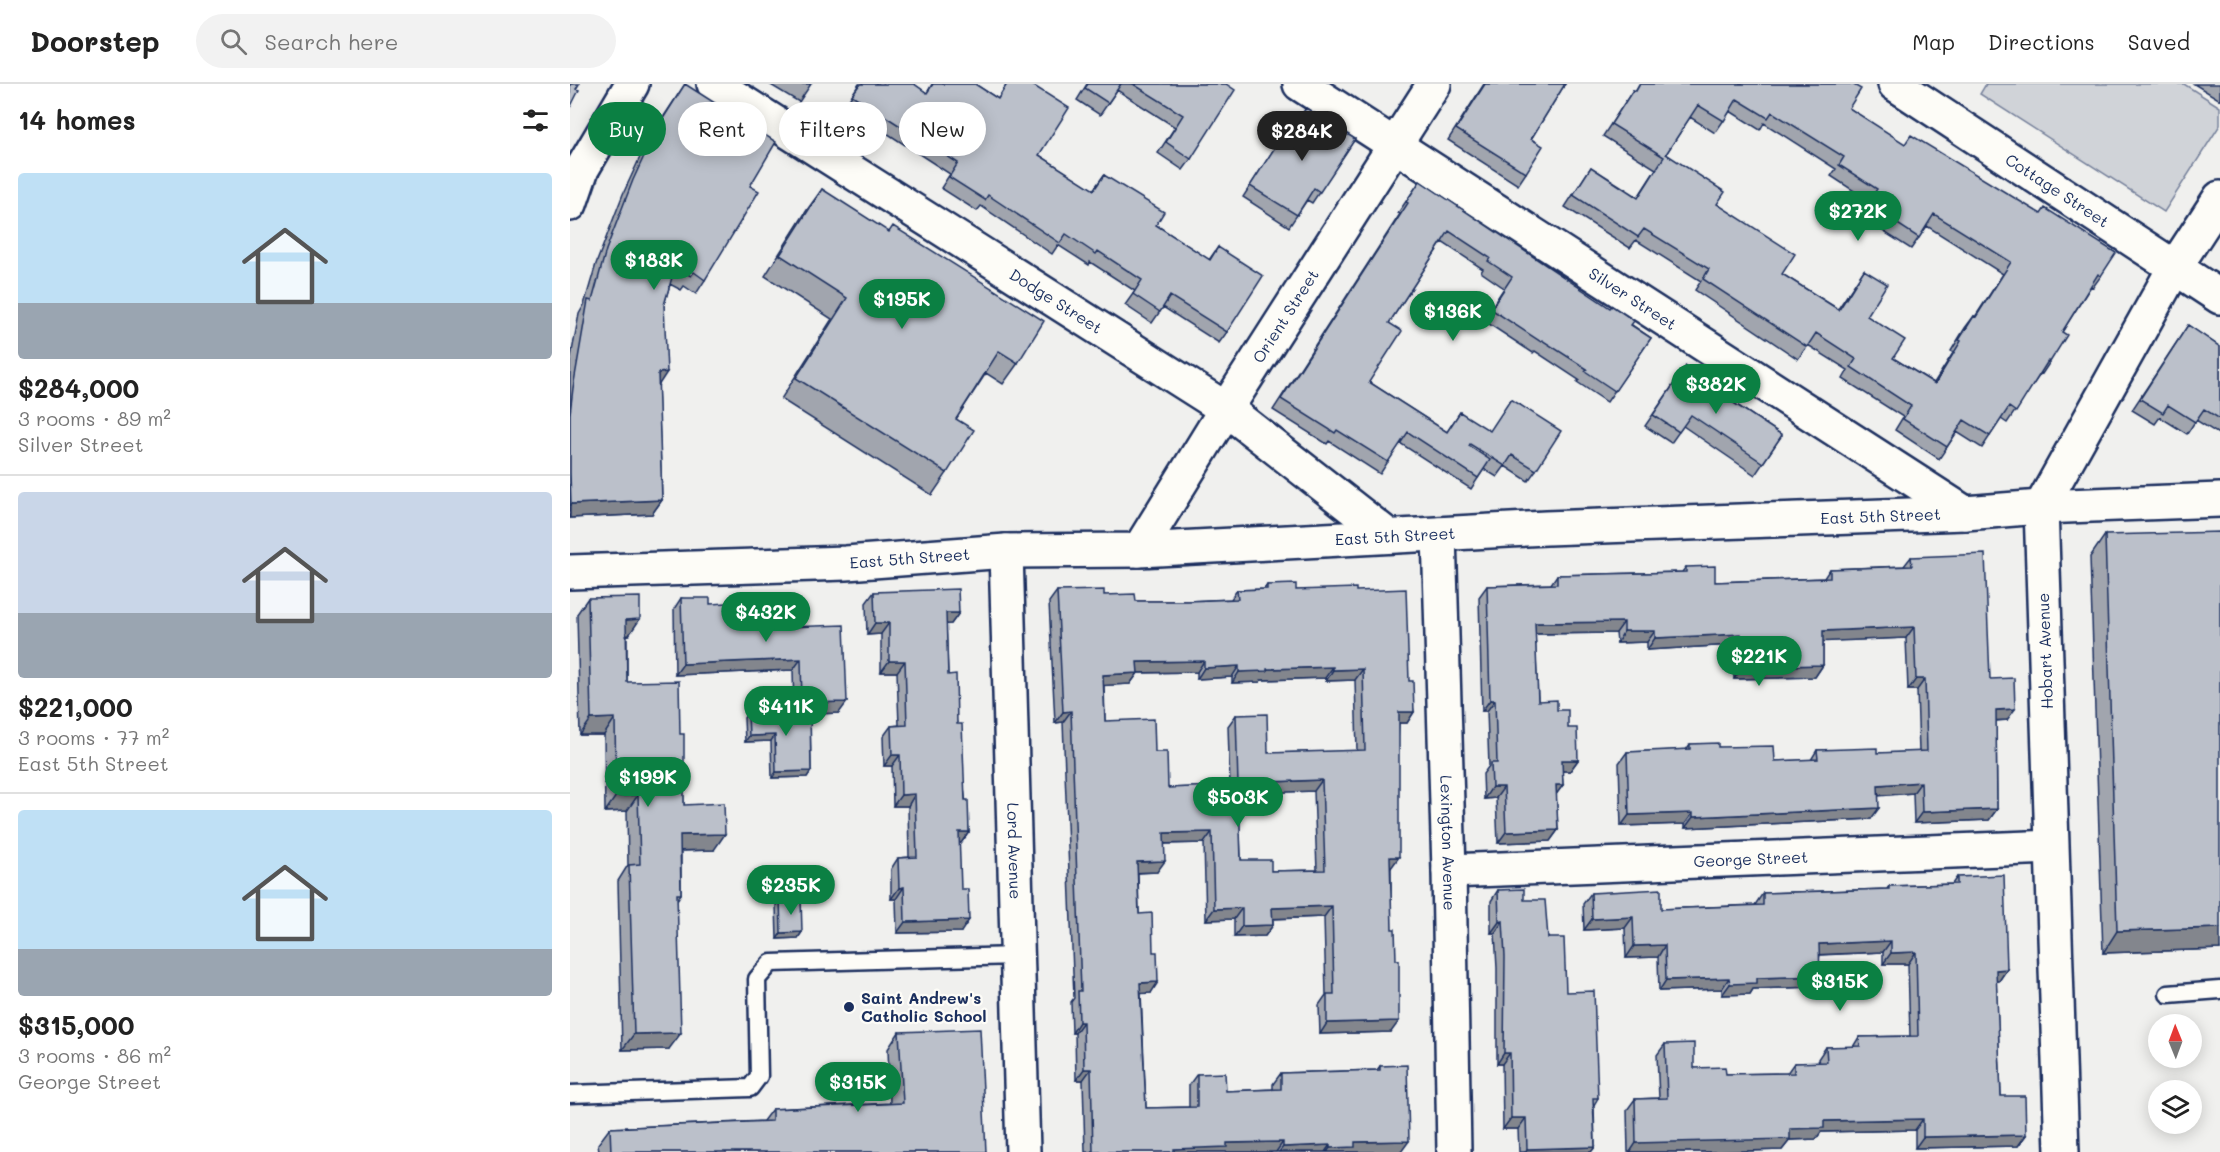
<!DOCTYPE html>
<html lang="en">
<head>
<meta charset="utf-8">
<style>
	:root { --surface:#fff; --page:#f2f2f2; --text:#222; --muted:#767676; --line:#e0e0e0; --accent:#0b8043 }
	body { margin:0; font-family:Mali,sans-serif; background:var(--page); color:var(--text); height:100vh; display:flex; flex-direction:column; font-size:22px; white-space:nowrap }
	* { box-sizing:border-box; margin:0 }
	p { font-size:20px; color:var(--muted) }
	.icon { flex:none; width:33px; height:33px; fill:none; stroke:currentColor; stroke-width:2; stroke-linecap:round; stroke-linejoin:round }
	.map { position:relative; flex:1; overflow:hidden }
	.sheet { display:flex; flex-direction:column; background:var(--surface); width:570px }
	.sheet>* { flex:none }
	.banner { position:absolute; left:18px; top:18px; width:570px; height:54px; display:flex; gap:12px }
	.needle { width:39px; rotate:359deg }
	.controls { position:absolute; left:1578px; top:930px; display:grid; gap:12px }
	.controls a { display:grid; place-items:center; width:54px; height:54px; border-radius:50%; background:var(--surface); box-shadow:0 3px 15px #0003; font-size:30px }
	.price { position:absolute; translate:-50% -51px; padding:0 14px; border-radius:21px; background:var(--accent); color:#fff; font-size:20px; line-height:39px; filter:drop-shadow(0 2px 3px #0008) }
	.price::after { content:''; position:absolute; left:50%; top:36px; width:18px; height:14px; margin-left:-9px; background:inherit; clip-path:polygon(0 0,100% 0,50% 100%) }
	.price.active { background:#222; color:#fff }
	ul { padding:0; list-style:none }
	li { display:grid; align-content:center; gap:12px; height:318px; padding:0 18px }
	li+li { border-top:2px solid var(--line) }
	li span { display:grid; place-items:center; height:186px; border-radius:6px; color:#555 }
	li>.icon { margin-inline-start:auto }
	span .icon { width:108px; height:108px; fill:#fffc; stroke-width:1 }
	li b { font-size:26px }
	h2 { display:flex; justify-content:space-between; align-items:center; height:72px; padding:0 18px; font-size:26px }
	.chip { padding:0 21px; border-radius:27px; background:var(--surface); box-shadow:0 3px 15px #0003; font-size:21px; line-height:54px }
	.chip.active { background:var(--accent); color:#fff }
	header { display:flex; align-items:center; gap:36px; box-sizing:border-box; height:84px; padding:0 30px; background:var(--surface); border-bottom:2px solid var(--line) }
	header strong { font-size:28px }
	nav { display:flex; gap:33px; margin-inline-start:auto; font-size:21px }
	.search { width:420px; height:54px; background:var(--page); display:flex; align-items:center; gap:15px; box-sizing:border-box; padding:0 21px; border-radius:33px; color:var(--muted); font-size:22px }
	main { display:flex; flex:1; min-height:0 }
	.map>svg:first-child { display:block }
	.green { fill:#d0d3d8; stroke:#76819b; stroke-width:1.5 }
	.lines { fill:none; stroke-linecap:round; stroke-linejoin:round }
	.service-casing { stroke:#1b2f5e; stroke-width:21 }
	.minor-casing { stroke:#1b2f5e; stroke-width:38 }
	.tertiary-casing { stroke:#1b2f5e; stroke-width:38 }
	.service { stroke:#fdfcf7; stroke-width:16 }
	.minor { stroke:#fdfcf7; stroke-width:33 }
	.tertiary { stroke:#fdfcf7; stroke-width:33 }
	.wall { fill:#a1a5ae; stroke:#1b2f5e; stroke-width:1.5; fill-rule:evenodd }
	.shaded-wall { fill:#83868d; stroke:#1b2f5e; stroke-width:1.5 }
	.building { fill:#bbc0ca; stroke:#1b2f5e; stroke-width:1.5; fill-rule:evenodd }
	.poi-dot { fill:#1b2f5e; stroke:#fdfcf7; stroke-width:2 }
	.labels { text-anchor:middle; stroke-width:4.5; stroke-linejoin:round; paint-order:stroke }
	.street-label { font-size:16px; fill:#1b2f5e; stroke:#fdfcf7 }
	.poi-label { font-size:16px; font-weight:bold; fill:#1b2f5e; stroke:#fdfcf7; text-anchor:start }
</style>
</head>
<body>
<header>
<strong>Doorstep</strong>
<div class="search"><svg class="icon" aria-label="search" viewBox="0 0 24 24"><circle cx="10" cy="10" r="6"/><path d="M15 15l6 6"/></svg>Search here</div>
<nav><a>Map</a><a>Directions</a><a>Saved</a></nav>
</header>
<main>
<section class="sheet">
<h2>14 homes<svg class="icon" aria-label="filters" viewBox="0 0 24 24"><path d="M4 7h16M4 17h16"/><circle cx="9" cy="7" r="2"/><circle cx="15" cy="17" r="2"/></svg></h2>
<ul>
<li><span style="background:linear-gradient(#bfe0f5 70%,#9aa5b1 0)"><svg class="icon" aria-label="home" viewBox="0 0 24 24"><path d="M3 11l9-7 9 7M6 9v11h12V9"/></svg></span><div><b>$284,000</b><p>3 rooms · 89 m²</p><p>Silver Street</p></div></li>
<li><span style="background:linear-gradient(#c9d6e8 65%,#9aa5b1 0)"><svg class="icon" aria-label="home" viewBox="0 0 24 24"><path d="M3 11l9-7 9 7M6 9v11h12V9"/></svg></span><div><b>$221,000</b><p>3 rooms · 77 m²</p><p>East 5th Street</p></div></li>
<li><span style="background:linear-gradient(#bfe0f5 75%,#9aa5b1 0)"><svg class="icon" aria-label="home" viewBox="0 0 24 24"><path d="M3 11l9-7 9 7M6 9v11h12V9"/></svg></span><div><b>$315,000</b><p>3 rooms · 86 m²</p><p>George Street</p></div></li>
</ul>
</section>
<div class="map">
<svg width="1650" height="1068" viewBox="0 0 1650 1068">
	<rect width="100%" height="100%" fill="#f0f0ee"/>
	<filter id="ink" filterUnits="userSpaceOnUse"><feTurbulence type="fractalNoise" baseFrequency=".0167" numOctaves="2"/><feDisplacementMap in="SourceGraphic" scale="12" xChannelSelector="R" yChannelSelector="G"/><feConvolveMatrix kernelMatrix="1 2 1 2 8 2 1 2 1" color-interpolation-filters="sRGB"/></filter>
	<g filter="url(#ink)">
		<path class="green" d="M1416,0H1614L1650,23V41L1594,128L1410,10Z"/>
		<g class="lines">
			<defs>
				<path id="service" d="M1598,910L1650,906
					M0,1010L180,1004L189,992L187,895L201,879L446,872"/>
				<g id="minor">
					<path id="s1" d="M144,0L656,325L817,451"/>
					<path id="s2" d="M730,0L1395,429"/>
					<path id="s3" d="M1325,0L1650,213"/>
					<path id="s4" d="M569,466L656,325L864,0"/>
					<path id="s5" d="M436,467L453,1068"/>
					<path id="s6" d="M879,787L1481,763"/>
					<path d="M1492,1068L1471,423L1605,183L1650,114"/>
				</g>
				<g id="tertiary">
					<path d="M0,120L12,85L62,0"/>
					<path id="s7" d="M869,450L879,787L884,1068"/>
					<path id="s8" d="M0,488L276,479L436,467L569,466L976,444L1395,429L1471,423L1650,416"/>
				</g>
			</defs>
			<use href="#service" class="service-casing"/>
			<use href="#minor" class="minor-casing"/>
			<use href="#tertiary" class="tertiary-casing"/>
			<use href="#service" class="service"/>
			<use href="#minor" class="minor"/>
			<use href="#tertiary" class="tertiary"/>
		</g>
		<path class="wall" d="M115,0L180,102L135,196L126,210L114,202L111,206L100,200L94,221L88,302L92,416L82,430L0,434V278L9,230L14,221L26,180L53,110L77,58Z
			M199,0H241L229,18Z
			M289,0H344L357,9L362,0H405L428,15L437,0H461L469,71L523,106L534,91L586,141L639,176L648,163L657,248L649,259L593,223L582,239L555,221L565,207L520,178L519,181L488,161L482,170L411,122L407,127L371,104L380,90L275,22Z
			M517,0H656L621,75L613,86L588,69L605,43L547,6L530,31L507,16Z
			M914,0H995L961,55L956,89L948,101L878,56Z
			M1069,0H1282L1279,24L1531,192L1523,203L1521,202L1492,248L1480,278L1472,290L1471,289L1437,339L1431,335L1412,364L1387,348L1369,375L1325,346L1333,333L1273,295L1278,286L1238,261L1228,275L1125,206L1131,197L1066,156L1060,164L995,123L1021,83L1068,113L1086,85L1033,52L1063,6L1065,7ZM1160,27L1190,46L1194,39L1266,85L1261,92L1298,116L1289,132L1341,165L1357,142L1433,190L1405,233L1404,232L1395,244L1381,267L1383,269L1364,299L1323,274L1297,232L1294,186L1268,225L1212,190L1147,120L1096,70L1120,33L1145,49Z
			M1624,0H1650V16Z
			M736,24L785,55L742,119L737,116L719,143L673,113L711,54L715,56Z
			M850,97L1081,254L1037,318L1007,298L1009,296L965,267L963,269L913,236L934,204L911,188L913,185L872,158L819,239L799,298L877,348L890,328L966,386L958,397L935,382L927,393L914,385L901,405L830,359L810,390L759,357L757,360L703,326L830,130L828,129Z
			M252,105L448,279L433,300L416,289L386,335L377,389L362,411L211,315L262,235L195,192L237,126Z
			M1618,241L1650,263V351L1626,336L1617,350L1590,333L1585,340L1562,326Z
			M1116,282L1150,310L1212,351L1185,391L1113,342L1101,359L1075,342Z
			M1535,451L1650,865L1533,869L1520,473Z
			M1341,473L1420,595L1437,636L1426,637L1427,725L1419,736L1344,739L1343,709L1308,712L1301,735L1115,744V740L1051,742L1049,679L1057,668L1116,666L1120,660L1148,663L1205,677L1241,676L1247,666L1307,669L1349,668L1347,606H1338L1336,554L1253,557V581L1245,593L1164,595L1163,561L1077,566V558L1047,559L1046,549L965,550L968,617L987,626L998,644L1008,676L1000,687H992L993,701L986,710L988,746L980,757L928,759L926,714L914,715L913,690L919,682L917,627H912L909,513L917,502L981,500L987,491L1112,488L1116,483L1145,498L1254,494L1260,485L1334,482Z
			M697,501L726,506L786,507L839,597L844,628L837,639H829L821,784V948L750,950L749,921L756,911L754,833L703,835V841L695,852L664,853V835L636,836L634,759L594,760L587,788L568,789L569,830L581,909H571L576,1024L619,1023V1001L627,990L656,1007L703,1005V1000L711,989L807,986L810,982L831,1068H515L513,996H506L505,949H502L501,918L504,914L493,638L485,639L479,518L487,507L534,511L566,517H617L661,515L667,506L694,505ZM627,588V595L662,593V599L690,598L691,596L755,594L756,597L785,596L787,667L698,669L666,631L658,642L660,702L598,704L585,668L535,637L534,601L560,600L568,589ZM744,707L747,786L701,787L671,776L669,723H692L699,712V708Z
			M304,508L389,529L381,540H376L378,591L387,640L399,748L391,759H389L391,848L327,849L326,815H321V785L328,774L339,773L338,722H323L322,682H314L313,653L321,642L329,641L327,588H311V550L297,551L296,519Z
			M18,514L59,551H57V598L110,650L114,721L144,766L111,767V810L107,816L99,965L52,966L48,797L58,781L57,727L35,728L34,651H10L7,530Z
			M111,514L140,520L217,543L269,629L240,630L241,687L237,693L202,694L201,657L175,658L174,634L178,628L224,626L223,586L105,591L104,525Z
			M1387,793L1437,885L1429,897H1426L1431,1012L1456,1051L1448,1062L1345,1064V1046L1251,1048L1246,1055L1220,1056L1212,1066L1140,1068H1058L1057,1026L1065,1015L1089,1014L1087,971L1095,960L1124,984L1156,990L1217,989L1224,979H1249L1248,975L1256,963H1283L1289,953L1340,952L1338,880H1313V868L1250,871L1243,903L1183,905L1180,910L1152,911V905L1089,907L1088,873L1056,874L1055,844L1014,846L1013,820L1021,809L1091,825L1185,821L1193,809L1317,805L1319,802L1382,800Z
			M928,806L954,816L978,854L1028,1014L1024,1021L1025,1063L1021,1068H949L948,1045H933L932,980H927V884L925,849H921V817Z
			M210,815L232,848L228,854L207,855L206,821Z
			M329,948L416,1068H29L28,1060L40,1044L193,1037L202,1025L320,1019L318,965Z"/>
		<path class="shaded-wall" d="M97,288L88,302V289Z
			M92,416L82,430L0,434V422L1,420Z
			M376,529H389L381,540L368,541Z
			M70,535L59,551L45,552L56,536Z
			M1054,538L1046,549L957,550L965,539Z
			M305,539H319L311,550L297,551Z
			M1344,543L1336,554L1245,558L1253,547Z
			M1054,547H1085L1077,558L1047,559Z
			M1171,550L1163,561L1077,566L1085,554Z
			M231,575L223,586L105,591L113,580Z
			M319,577H335L327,588H311Z
			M634,577L627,588L560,589L567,578Z
			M1253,581L1245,593L1164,595L1172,583Z
			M669,582L662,593L627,595L634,584Z
			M763,583L755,594L691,596L690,598L662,599L669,588L697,585Z
			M793,585L785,596L756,597L763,586Z
			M568,589L560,600L526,602L533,591Z
			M1346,595H1355L1347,606H1338Z
			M920,616H925L917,627H912Z
			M277,618L269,629L224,631L232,619Z
			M1445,625L1437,636L1418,637L1426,626Z
			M501,627L493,638L485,639L493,628Z
			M829,628H844L837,639H821Z
			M45,634L34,651H10L21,635Z
			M205,651L201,657L175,658L179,652Z
			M322,671H330L322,682H314Z
			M992,676H1008L1000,687H984Z
			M241,687L237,693L202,694L206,688Z
			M752,696L744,707L691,709L699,698Z
			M1351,698L1343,709L1300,712L1308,701Z
			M986,701H993L985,712Z
			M922,703H934L926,714L914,715Z
			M345,710L338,722H323L331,711Z
			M68,711L57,727L35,728L46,712Z
			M699,712L692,723L661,724L669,713Z
			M1309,724L1301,735L1115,744L1123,733Z
			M1427,725L1419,736L1344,739L1352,728Z
			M1123,729L1115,740L1051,742L1059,731Z
			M988,746L980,757L928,759L936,748Z
			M389,748H399L391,759H381Z
			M642,748L634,759L586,760L594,749Z
			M155,750L144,766L99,767L110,751Z
			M820,773H829L821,784H813Z
			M595,777L587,788L560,789L567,778Z
			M334,803L326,815H321L329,804Z
			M762,822L754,833L695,835L702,824Z
			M672,824L664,835L636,836L644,825Z
			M1063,833L1055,844L1014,846L1022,835Z
			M399,836L391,848L327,849L335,838Z
			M933,837L925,849H921L929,838Z
			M703,841L695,852L664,853L672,842Z
			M1650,844V865L1533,869L1547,847Z
			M232,848L228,854L207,855L211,849Z
			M1321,857L1313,868L1242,871L1249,860Z
			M1095,861L1088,873L1056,874L1064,862Z
			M1346,868L1338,880H1313L1321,869Z
			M1437,885L1429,897H1418L1426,886Z
			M1250,892L1243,903L1183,905L1180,910L1152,911L1160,900L1187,894Z
			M1159,894L1152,905L1089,907L1096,896Z
			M588,898L581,909L563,910L570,899Z
			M829,937L821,948L750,950L757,939Z
			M509,938H513L505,949H502Z
			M111,949L99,965L52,966L64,950Z
			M934,969H940L932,980H927Z
			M514,985H521L513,996H506Z
			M941,1034H956L948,1045H933Z
			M1353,1035L1345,1046L1251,1048L1246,1055L1220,1056L1212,1066L1140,1068H1060L1066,1059L1254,1037Z
			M1456,1051L1448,1062L1345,1064L1353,1053Z
			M839,1057L831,1068H757L760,1064L785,1058Z
			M713,1058L706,1068H602L604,1065L657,1059Z
			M760,1061L755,1068H709L713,1063Z
			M1025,1063L1021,1068H955L957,1065Z"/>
		<path class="building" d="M0,0H9L6,5L9,6L0,24Z
			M115,0L206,58L180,102L189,107L135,196L124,188L121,192L105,183L94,221L97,288L88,289L92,416L1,420L0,389V330L3,304L18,216L22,217L36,166L63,96L87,44Z
			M290,0H344L357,9L363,0H405L428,15L437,0H461L499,24L469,71L524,106L534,91L594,128L586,141L640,176L648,163L693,192L657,248L600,212L590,228L563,210L572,196L528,167L526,170L496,150L490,159L418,111L415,116L379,93L388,79L282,11Z
			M518,0H551L538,19L515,4Z
			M563,0H656L665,6L621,75L596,58L613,31Z
			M915,0H995L961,55L973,62L956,89L886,45Z
			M1070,0H1282L1291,5L1279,24L1335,60L1341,51L1471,130L1475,124L1546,169L1531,192L1528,190L1492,248L1497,251L1480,278L1478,277L1446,328L1439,323L1420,352L1394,336L1377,363L1333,335L1341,322L1281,283L1286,275L1246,249L1237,263L1133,195L1139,185L1074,145L1068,153L1003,111L1021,83L1068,114L1094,73L1041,40L1063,6L1066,7ZM1167,15L1198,34L1202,28L1274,73L1269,81L1307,105L1297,120L1349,154L1364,130L1441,178L1406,233L1404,232L1389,256L1391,257L1365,300L1323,274L1335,256L1297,232L1317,200L1294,186L1269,226L1212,190L1225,170L1147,120L1155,108L1096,70L1128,21L1154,37Z
			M736,24L785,55L750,108L744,104L727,131L680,102L711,54L715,57Z
			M850,97L1040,224L1042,222L1064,237L1061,241L1081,254L1045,307L1015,287L1017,285L972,256L971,258L921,225L942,193L918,177L920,174L879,147L819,239L832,247L799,298L877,348L890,328L920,347L941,315L991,347L966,386L942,371L935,382L900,360L899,362L920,376L908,394L838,348L818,378L767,346L765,349L711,315L838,119L836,118Z
			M252,105L319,148L323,142L474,237L448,279L429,267L386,335L404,346L377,389L226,294L277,214L210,171Z
			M1618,241L1650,263V335L1634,325L1625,338L1598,321L1593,329L1570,315Z
			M1116,282L1153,306L1150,310L1212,351L1193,379L1121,331L1109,348L1083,331Z
			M1650,448V844L1547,847L1535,451Z
			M1415,470L1420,595L1444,594L1445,625L1426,626L1427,725L1352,728L1351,698L1308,701L1309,724L1123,733V729L1059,731L1057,668L1120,665V660L1148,659V663L1204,662L1205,677L1248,675L1247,666L1307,664V669L1357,667L1355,595H1346L1344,543L1253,547V581L1172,583L1171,550L1085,554V547H1054V538L965,539L968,617L987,616V626H998V644H1007L1008,676H992L993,701H986L988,746L936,748L934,703H922L921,679H927L925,616H920L917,502L987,500V491L1116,488V483L1145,482V498L1260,494V485L1342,482L1341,473Z
			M726,500V506L786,504V507L836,505L839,597H843L844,628H829V773H820L822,845H825L826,876H829V937L757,939V910H764L762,822L702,824L703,841L672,842V824L644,825L642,748L594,749L595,777L567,778L569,830L582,829L583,868H587L588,898L570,899L576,1024L627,1023V990L655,989L656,1007L711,1005V989L810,986V982L837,981L839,1057L785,1058V1063L760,1064V1061L713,1063V1058L657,1059V1063L604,1065V1068H523L521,985H514L513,938H509L508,907H511L501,627L493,628L487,507L534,506V511L565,510L566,517H617L668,515L667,506L697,505V501ZM634,577V584L669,582V588L697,587V585L763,583V586L793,585L795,666L698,669L697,630L666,631L668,701L598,704L597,668H585L584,635L535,637L533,591L568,589L567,578ZM752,696L755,786L701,787V776H671L669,713L699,712V698Z
			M388,505L389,529H376L378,591L386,590L387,640H392L395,716H398L399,748H389L391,805H398L399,836L335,838L334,803L329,804L328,774L347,773L345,710L331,711L330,671H322L321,642L337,641L335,577H319V539H305L304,508Z
			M70,513V535L56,536L57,598L109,597L110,650H114V721L154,719L155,750L110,751L111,810H107L111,949L64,950L59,781L70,780L68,711L46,712L45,634L21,635L18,514Z
			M111,514H140V520L216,516L217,543L274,541L277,618L232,619L231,575L113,580Z
			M240,626L241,687L206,688L205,651L179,652L178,628Z
			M1434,791L1437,885L1426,886L1431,1012H1455L1456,1051L1353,1053V1035L1254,1037V1044L1220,1045V1055L1066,1059L1065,1015L1097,1014L1095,960L1124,959V984L1155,983L1156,990L1224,989V979L1257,978L1256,963L1290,962L1289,953L1348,952L1346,868L1321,869V857L1249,860L1250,892L1187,894V899L1160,900L1159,894L1096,896L1095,861L1064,862L1063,833L1022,835L1021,809L1091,805V825L1193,821V809L1319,805V802L1387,800V793Z
			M954,805V816H975L978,854H994L996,908L1024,907L1028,1014H1023L1025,1063L957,1065L956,1034H941L940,969H934L935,873L933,837L929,838L928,806Z
			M231,814L232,848L211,849L210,815Z
			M410,945L416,1068H41L40,1044L202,1037V1025L333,1019L329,948Z"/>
	</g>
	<circle class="poi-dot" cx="279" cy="923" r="6"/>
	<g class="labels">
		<g class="street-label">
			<text dy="6" stroke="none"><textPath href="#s3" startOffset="194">Cottage Street</textPath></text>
			<text dy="6" stroke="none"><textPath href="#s2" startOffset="396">Silver Street</textPath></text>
			<text dy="6" stroke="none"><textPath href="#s1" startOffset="405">Dodge Street</textPath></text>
			<text dy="6" stroke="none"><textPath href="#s4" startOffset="276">Orient Street</textPath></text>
			<text dy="6" stroke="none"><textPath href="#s8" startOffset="1312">East 5th Street</textPath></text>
			<text dy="6" stroke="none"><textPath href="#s8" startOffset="826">East 5th Street</textPath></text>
			<text dy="6" stroke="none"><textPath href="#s8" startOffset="340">East 5th Street</textPath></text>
			<text transform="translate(1475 567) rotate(-92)" y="6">Hobart Avenue</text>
			<text dy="6" stroke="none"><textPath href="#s7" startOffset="309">Lexington Avenue</textPath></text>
			<text dy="6" stroke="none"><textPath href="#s5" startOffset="300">Lord Avenue</textPath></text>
			<text dy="6" stroke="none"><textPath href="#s6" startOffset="302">George Street</textPath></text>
		</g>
		<g class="poi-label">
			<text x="291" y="920">Saint Andrew's<tspan x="291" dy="18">Catholic School</tspan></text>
		</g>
	</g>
</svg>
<div class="controls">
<a><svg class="needle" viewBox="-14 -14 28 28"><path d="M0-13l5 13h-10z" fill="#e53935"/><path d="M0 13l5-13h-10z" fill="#767676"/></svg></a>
<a><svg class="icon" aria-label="layers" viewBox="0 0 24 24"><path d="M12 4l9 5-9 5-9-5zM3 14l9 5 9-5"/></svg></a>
</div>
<b class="price active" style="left:732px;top:78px">$284K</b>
<b class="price" style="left:1288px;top:158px">$272K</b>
<b class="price" style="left:84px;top:207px">$183K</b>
<b class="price" style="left:332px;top:246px">$195K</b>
<b class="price" style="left:883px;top:258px">$136K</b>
<b class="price" style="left:1146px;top:331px">$382K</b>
<b class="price" style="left:196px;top:559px">$432K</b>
<b class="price" style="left:1189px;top:603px">$221K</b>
<b class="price" style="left:216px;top:653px">$411K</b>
<b class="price" style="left:78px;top:724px">$199K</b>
<b class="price" style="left:668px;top:744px">$503K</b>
<b class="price" style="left:221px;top:832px">$235K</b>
<b class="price" style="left:1270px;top:928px">$315K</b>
<b class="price" style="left:288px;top:1029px">$315K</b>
<div class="banner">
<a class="chip active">Buy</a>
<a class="chip">Rent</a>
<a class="chip">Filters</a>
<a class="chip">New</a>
</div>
</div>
</main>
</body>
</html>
